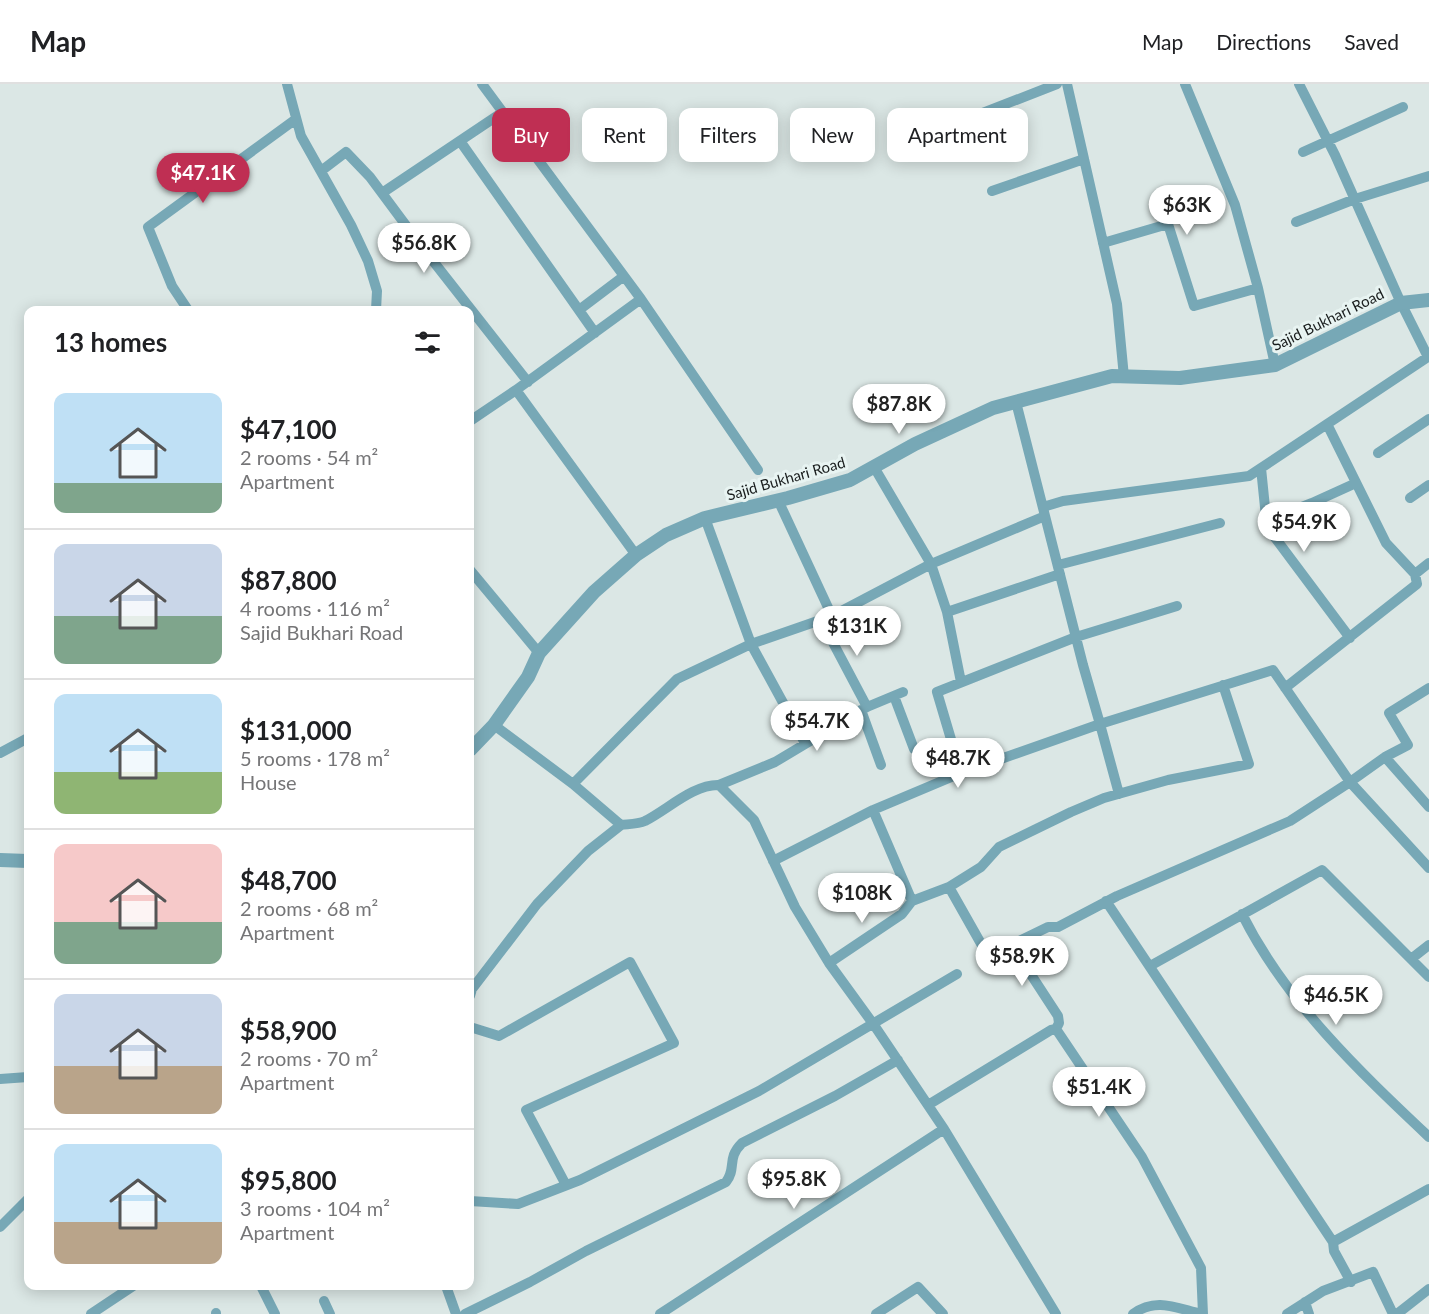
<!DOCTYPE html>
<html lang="en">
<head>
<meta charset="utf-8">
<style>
	:root { --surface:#fff; --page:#f6f6f6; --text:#202124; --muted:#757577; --line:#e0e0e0; --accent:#bf2f53 }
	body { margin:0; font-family:Lato,sans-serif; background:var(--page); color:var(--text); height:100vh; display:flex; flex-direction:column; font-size:22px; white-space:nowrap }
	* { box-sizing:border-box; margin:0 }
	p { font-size:20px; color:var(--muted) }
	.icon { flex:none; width:33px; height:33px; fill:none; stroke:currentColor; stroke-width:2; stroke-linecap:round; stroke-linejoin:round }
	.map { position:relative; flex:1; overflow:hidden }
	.drawer { position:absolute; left:24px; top:222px; width:450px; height:984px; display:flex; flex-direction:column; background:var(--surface); border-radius:12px; box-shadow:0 3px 15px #0003 }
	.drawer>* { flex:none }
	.guide { position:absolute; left:492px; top:24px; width:570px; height:54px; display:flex; gap:12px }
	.price { position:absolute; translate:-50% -51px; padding:0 14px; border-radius:21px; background:#fff; color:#222; font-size:20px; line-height:39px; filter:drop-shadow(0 2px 3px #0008) }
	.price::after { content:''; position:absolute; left:50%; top:36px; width:18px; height:14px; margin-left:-9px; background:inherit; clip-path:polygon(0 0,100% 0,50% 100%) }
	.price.on { background:var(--accent); color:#fff }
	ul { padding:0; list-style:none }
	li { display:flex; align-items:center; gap:18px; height:150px; padding:0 30px }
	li+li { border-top:2px solid var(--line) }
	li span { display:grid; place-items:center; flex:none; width:168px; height:120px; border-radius:12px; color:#555 }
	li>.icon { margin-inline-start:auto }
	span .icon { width:72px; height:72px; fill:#fffc; stroke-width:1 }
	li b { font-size:26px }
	h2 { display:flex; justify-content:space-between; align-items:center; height:72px; padding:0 30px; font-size:26px }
	.tag { padding:0 21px; border-radius:12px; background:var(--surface); box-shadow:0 3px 15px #0003; font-size:21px; line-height:54px }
	.tag.on { background:var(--accent); color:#fff }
	header { display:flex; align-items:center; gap:36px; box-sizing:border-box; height:84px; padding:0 30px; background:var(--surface); border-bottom:2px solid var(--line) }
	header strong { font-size:28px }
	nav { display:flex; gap:33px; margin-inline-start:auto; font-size:21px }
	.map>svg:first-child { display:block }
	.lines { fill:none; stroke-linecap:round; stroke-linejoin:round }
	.minor { stroke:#77a8b6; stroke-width:10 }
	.tertiary { stroke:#77a8b6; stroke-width:14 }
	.labels { text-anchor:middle; stroke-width:6; stroke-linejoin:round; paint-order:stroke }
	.street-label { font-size:15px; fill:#191d1d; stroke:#e8f4f2 }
</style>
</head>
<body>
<header>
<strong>Map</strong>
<nav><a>Map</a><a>Directions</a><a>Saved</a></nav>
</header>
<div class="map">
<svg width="1429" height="1230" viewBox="0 0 1429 1230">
	<rect width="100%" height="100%" fill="#dbe7e5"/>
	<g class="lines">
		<path class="minor" d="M287,0L301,52L351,141L368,177L377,207L376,226
			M482,0L641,215L758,386
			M1067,0L1117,220L1124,293
			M1185,0L1235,121L1258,204L1275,281
			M952,41L1057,0
			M460,57L595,249
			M1303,68L1403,23
			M321,87L346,68L370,93L422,163L528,298
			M992,107L1084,75
			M382,109L503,28
			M1296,138L1355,115L1429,92
			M1103,159L1168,140L1194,222L1258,204
			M188,226L172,202L148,143L296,35
			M579,226L624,192
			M516,306L636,471
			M1016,318L1083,581L1100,640L1273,586L1350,698L1429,784
			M470,337L516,306L641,215
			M1327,340L1386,459L1415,490L1429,479
			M1378,369L1429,335
			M874,383L931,480L947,528L961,598
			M1261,384L1267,443L1350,554
			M1410,414L1429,401
			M778,416L832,532L931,480L1045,432
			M1043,423L1063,417L1249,392L1428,273L1401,219L1335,71L1299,0
			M705,434L751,560L805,659
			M1266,437L1312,419L1356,399
			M1058,481L1220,439
			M470,486L539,569
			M947,528L1060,490
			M821,536L867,623
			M1285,604L1417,500L1415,490
			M894,612L914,665
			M861,626L881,681
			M494,641L573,700L621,741C629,740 638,740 645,737C667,726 694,700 719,701L754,736L795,823L829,879L874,941L944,1045L1056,1230
			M0,669L28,654
			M1385,673L1408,661L1389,629L1429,604
			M961,689L937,608L1076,553L1177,522
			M573,700L677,595L751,560L832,532
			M719,701L775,678L867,623L903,608
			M873,726L912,817
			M773,777L873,726L961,689L1100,640L1119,710
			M949,803L988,872L1048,843H1058L1117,812L1290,737L1350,698L1385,673L1429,723
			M1106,817L1333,1158L1429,1105
			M1242,830C1286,918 1358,986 1429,1053
			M1011,860L1058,932L1059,939L1056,945
			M1411,875L1429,861
			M829,879L902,830L912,817L949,803L981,783L999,763L1071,728L1104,714L1168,696L1249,680L1223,601
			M1150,882L1322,786L1429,893
			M470,912L472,905L537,820L588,767L621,741
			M470,943L499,952L630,878L674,959L526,1026L566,1101
			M0,995L28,993
			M928,1021L1051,946L1056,945L1142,1073L1201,1184L1203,1230
			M470,1117L518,1120L580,1096L759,1007L957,890
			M0,1143L28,1115
			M1333,1158L1334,1167L1351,1198
			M261,1202L275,1230
			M446,1202L456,1230
			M324,1217L330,1230
			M1305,1218L1309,1230
			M216,1229V1230
			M91,1230L133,1202
			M465,1230L530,1198L586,1167L726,1098C737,1084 726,1075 742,1059L835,1012L898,976
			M660,1230L944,1045
			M876,1230L918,1203L943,1230
			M1133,1230C1156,1213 1176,1224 1201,1230
			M1287,1230L1323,1207L1373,1188L1393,1230
			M1397,1230L1429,1205"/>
		<path class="tertiary" d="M470,666L494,641L528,593L539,569L594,508L636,471L666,451L705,434L788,414L850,396L915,360L993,324L1112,292L1180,294L1275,281L1401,219L1429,216
			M0,776L28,777"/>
	</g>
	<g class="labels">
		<g class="street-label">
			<text transform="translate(1328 236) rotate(-26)" y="5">Sajid Bukhari Road</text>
			<text transform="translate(786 395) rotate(-16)" y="5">Sajid Bukhari Road</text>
		</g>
	</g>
</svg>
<b class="price on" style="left:203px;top:120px">$47.1K</b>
<b class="price" style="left:1187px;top:152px">$63K</b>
<b class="price" style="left:424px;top:190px">$56.8K</b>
<b class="price" style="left:899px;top:351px">$87.8K</b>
<b class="price" style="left:1304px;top:469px">$54.9K</b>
<b class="price" style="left:857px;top:573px">$131K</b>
<b class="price" style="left:817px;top:668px">$54.7K</b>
<b class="price" style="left:958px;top:705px">$48.7K</b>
<b class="price" style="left:862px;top:840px">$108K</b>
<b class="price" style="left:1022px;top:903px">$58.9K</b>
<b class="price" style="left:1336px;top:942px">$46.5K</b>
<b class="price" style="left:1099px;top:1034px">$51.4K</b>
<b class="price" style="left:794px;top:1126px">$95.8K</b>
<div class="guide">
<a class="tag on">Buy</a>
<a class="tag">Rent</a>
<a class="tag">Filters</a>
<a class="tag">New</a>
<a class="tag">Apartment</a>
</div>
<section class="drawer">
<h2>13 homes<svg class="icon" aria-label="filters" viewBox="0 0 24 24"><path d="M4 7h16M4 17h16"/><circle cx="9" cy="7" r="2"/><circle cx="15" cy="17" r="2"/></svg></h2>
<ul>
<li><span style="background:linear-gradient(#bfe0f5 75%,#7fa58c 0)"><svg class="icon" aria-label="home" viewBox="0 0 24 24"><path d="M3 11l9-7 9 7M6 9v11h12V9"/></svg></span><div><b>$47,100</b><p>2 rooms · 54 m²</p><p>Apartment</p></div></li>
<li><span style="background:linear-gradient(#c9d6e8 60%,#7fa58c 0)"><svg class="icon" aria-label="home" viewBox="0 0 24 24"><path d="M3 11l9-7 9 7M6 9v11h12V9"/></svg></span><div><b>$87,800</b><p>4 rooms · 116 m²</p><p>Sajid Bukhari Road</p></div></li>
<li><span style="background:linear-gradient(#bfe0f5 65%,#8fb573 0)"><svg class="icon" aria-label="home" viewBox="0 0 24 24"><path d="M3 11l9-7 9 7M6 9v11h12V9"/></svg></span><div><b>$131,000</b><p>5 rooms · 178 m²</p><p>House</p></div></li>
<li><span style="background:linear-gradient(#f6c9c9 65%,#7fa58c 0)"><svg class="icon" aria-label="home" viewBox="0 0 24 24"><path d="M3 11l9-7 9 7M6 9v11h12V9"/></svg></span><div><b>$48,700</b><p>2 rooms · 68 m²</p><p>Apartment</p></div></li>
<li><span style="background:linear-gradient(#c9d6e8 60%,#b9a48a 0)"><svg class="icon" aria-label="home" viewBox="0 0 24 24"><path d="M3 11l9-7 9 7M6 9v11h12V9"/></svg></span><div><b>$58,900</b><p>2 rooms · 70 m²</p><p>Apartment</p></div></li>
<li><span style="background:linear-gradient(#bfe0f5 65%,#b9a48a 0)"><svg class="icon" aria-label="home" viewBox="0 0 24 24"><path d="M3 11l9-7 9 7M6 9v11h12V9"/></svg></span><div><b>$95,800</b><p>3 rooms · 104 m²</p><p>Apartment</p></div></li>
</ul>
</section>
</div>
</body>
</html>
